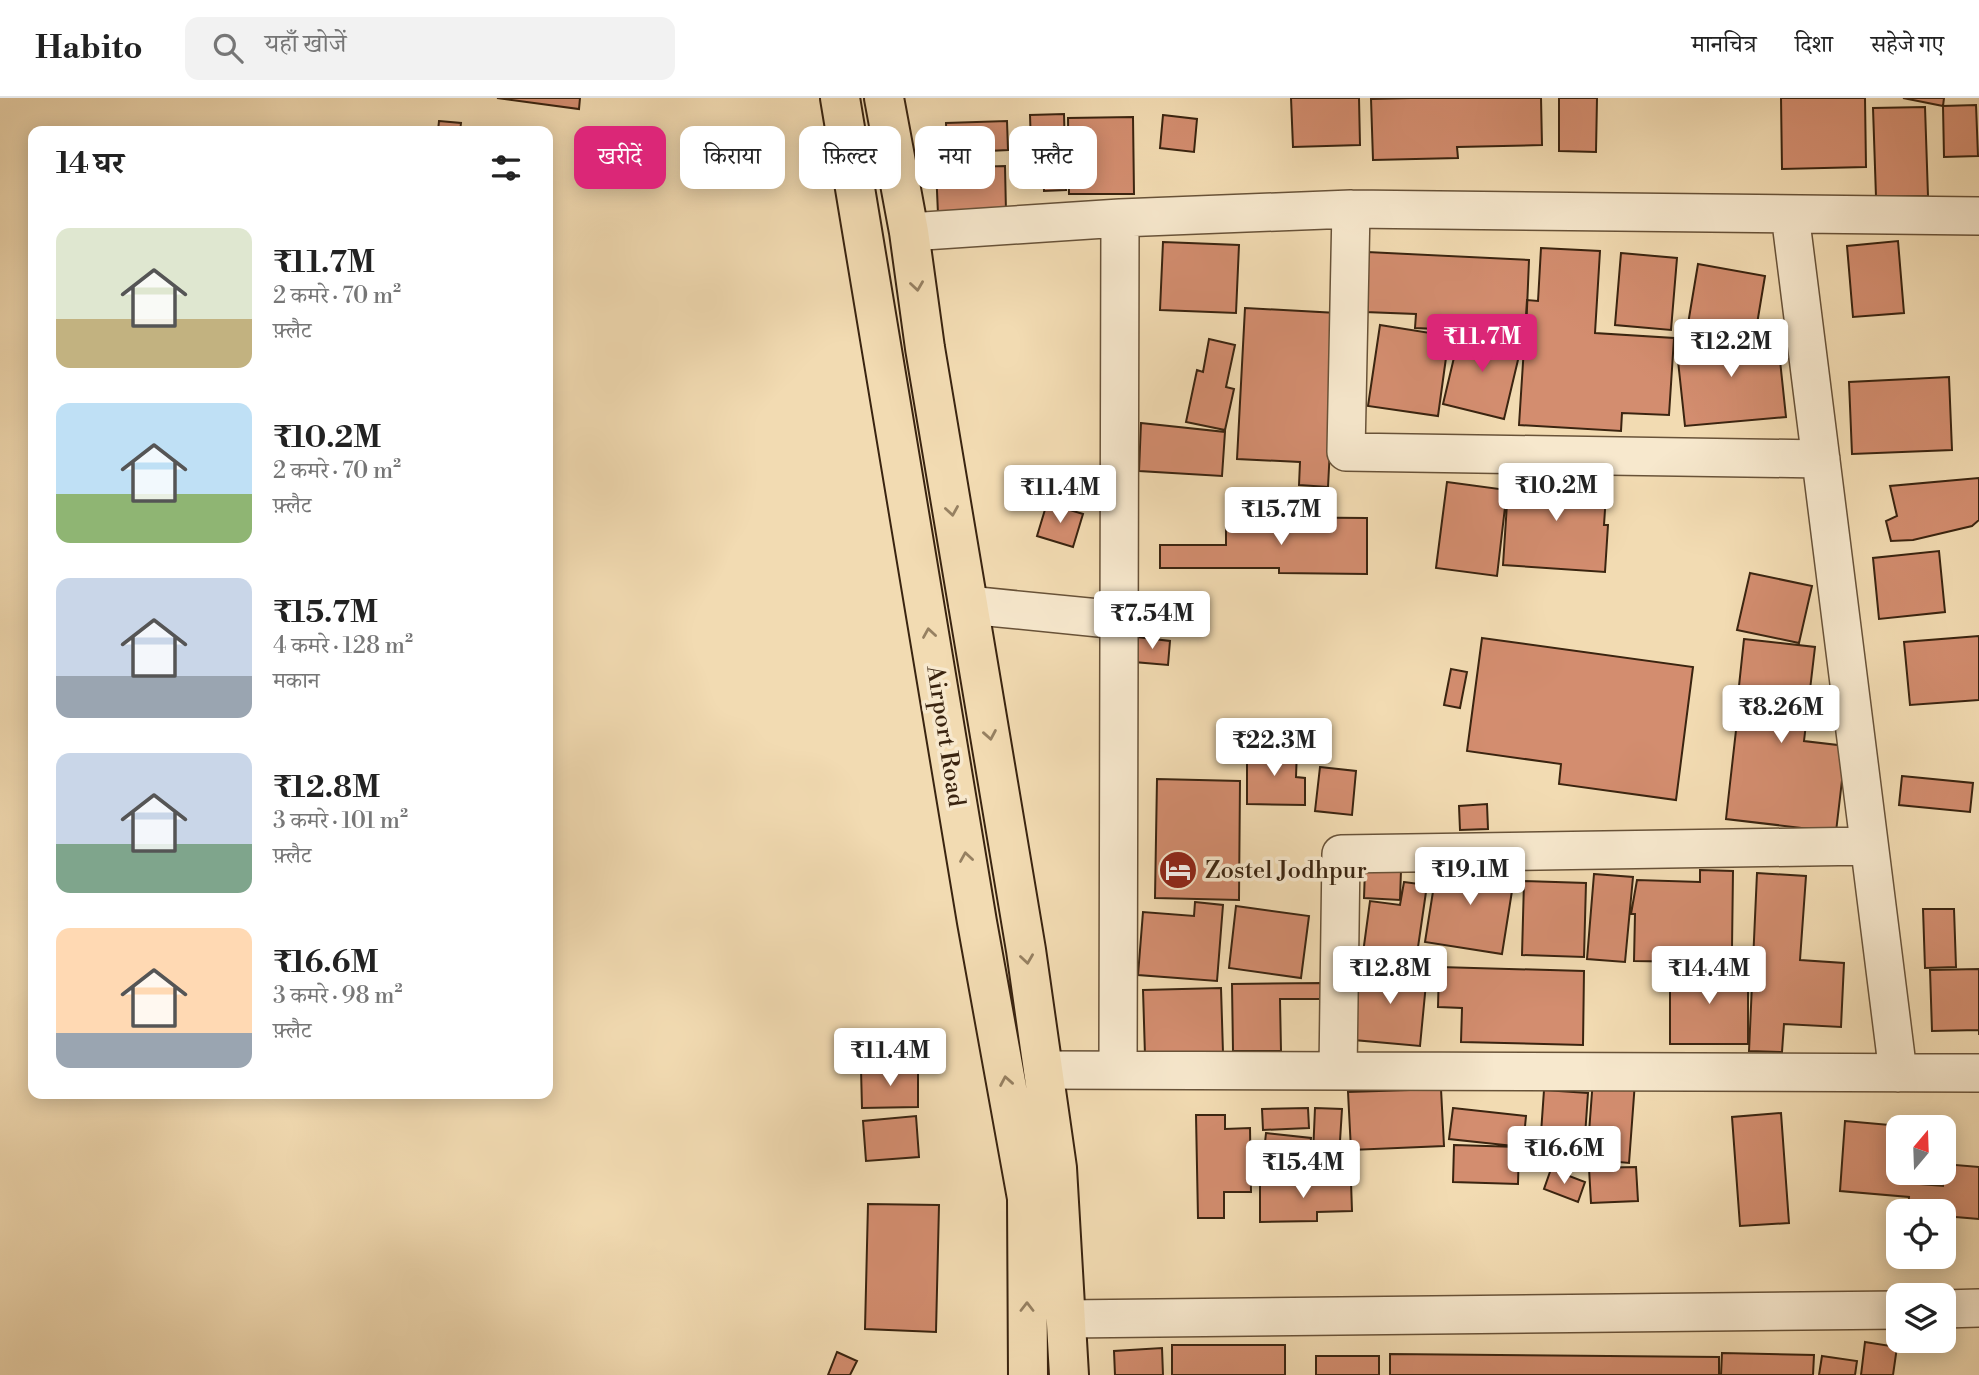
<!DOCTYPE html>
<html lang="hi">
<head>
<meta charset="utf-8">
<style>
	:root { --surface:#fff; --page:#f2f2f2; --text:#222; --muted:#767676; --line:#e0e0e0; --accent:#db2777 }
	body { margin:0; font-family:"Libre Bodoni","Noto Serif Devanagari",serif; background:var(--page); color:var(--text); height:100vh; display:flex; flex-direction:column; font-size:26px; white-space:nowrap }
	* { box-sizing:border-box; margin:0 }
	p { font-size:23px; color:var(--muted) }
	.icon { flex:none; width:38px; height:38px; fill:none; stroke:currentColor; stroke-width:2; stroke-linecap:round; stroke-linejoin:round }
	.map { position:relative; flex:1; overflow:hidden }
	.drawer { position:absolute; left:28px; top:28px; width:525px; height:973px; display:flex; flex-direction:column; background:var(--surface); border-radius:14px; box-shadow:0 4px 18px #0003 }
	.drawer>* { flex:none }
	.hud { position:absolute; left:574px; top:28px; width:665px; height:63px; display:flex; gap:14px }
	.needle { width:46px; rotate:19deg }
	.buttons { position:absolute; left:1886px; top:1017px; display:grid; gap:14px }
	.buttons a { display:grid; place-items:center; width:70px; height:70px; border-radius:14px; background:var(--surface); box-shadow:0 4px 18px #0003; font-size:35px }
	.price { position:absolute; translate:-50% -60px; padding:0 16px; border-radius:7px; background:#fff; color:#222; font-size:23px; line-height:46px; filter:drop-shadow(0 2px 4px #0008) }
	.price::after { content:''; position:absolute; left:50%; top:42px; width:21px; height:16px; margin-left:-10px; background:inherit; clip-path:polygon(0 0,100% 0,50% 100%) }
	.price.current { background:var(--accent); color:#fff }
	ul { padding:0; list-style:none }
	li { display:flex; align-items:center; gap:21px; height:175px; padding:0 28px }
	li span { display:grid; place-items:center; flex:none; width:196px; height:140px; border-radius:14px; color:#555 }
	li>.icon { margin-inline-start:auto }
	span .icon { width:84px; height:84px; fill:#fffc; stroke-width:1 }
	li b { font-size:30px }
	h2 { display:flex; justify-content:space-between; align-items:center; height:84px; padding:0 28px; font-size:30px }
	.pill { padding:0 24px; border-radius:14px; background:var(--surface); box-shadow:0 4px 18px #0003; font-size:24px; line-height:63px }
	.pill.current { background:var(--accent); color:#fff }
	header { display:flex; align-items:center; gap:42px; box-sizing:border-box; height:98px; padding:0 35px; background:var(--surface); border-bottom:2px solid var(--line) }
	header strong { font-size:33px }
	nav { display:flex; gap:38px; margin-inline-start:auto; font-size:24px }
	.search { width:490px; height:63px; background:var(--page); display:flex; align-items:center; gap:18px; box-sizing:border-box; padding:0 24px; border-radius:14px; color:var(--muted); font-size:26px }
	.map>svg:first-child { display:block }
	.building { fill:#d38d6f; stroke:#3a2410; stroke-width:2 }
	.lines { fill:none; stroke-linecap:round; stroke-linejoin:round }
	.minor-casing { stroke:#685238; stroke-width:40 }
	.major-casing { stroke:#3a2410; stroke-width:42 }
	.minor { stroke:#f7e8cd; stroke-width:37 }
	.major { stroke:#f2dbb2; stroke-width:38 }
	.oneway { stroke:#968061 }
	.labels { text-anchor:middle; stroke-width:7; stroke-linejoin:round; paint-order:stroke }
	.street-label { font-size:24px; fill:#3a2410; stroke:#f7e8cd }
	.poi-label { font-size:24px; fill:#3a2410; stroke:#f7e8cd; text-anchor:start }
</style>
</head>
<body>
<header>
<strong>Habito</strong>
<div class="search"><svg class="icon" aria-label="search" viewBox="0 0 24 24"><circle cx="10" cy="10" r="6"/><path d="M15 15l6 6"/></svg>यहाँ खोजें</div>
<nav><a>मानचित्र</a><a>दिशा</a><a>सहेजे गए</a></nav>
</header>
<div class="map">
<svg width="1979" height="1277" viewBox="0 0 1979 1277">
	<rect width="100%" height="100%" fill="#f2dbb2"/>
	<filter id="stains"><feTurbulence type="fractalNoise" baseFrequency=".00286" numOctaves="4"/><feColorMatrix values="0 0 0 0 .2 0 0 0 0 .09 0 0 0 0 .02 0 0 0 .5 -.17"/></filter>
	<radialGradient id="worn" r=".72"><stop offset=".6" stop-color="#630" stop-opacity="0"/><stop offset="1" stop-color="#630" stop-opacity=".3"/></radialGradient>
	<path class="building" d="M497,0H580L579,11Z
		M1291,0H1359L1360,47L1293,49Z
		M1411,0H1541L1542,47L1457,49L1458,60L1373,62L1371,1Z
		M1559,0H1597L1596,54L1559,53Z
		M1781,0H1865L1866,69L1782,71Z
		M1903,0H1944L1943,8Z
		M1976,7L1978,58L1944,59L1943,8Z
		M1925,9L1928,98L1876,99L1873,10Z
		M1064,16L1066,92L1044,93L1043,49H1031L1030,17Z
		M1163,17L1197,21L1194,54L1160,50Z
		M1133,19L1134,96H1069L1068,20Z
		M439,23L461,25L460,33H438Z
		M1007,23L1008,52L947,55L946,25Z
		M1005,68L1006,114L938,116L936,70Z
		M1898,143L1904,215L1853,219L1847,148Z
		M1163,144L1239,147L1236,215L1160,212Z
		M1541,150L1600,153L1595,235L1674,240L1669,317L1622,315L1621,333L1519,327L1527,202L1538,203Z
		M1367,154L1529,162L1526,235L1415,230L1416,216L1365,214Z
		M1621,155L1677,160L1671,232L1615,227Z
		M1698,166L1765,178L1755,238L1688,226Z
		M1245,210L1337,215L1328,389L1299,387L1300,364L1237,361Z
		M1380,227L1449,238L1438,318L1368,308Z
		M1461,230L1522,245L1504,321L1443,306Z
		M1777,234L1786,319L1685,328L1676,244Z
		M1209,241L1235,247L1226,289L1234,291L1225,332L1186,324L1197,272L1203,274Z
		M1949,279L1952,352L1852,356L1849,284Z
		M1141,325L1225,334L1222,378L1139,373Z
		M1509,375L1607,381L1604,427H1608L1605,474L1503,467Z
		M1979,380V422L1972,428L1913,442L1891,443L1886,423L1897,418L1890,388Z
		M1447,384L1507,392L1497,478L1436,470Z
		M1047,405L1083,416L1073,449L1037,438Z
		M1226,419L1367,420V476L1279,475V470H1160V447H1226Z
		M1939,453L1945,514L1879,521L1873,460Z
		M1750,475L1812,488L1799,545L1737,532Z
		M1163,505L1165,527L1138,529L1136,507Z
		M1979,538V602L1910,607L1904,544Z
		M1137,539L1170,543L1168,567L1134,564Z
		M1482,540L1693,569L1676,702L1559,686L1561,666L1467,653Z
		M1744,541L1815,549L1804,643L1846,648L1836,734L1726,721L1741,588H1739Z
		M1451,571L1467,574L1460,610L1444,607Z
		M1247,650L1297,651L1296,679L1305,680V707L1247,706Z
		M1320,669L1356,673L1352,717L1315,713Z
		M1902,678L1973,685L1970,714L1899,707Z
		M1157,681L1240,683L1239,802L1155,800Z
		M1487,706L1488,731L1460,732L1459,708Z
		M1438,762L1515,774L1502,856L1425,844Z
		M1365,771L1401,772L1400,802L1364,800Z
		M1700,772L1733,773L1732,850H1695L1694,864L1634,863L1635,816H1631L1637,782L1700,784Z
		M1757,775L1806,778L1800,862L1844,865L1841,929L1784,926L1782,954L1749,953Z
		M1594,776L1633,779L1625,864L1587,861Z
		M1524,783L1586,785L1584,859L1522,857Z
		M1404,784L1427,787L1416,863L1363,855L1370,803L1400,807Z
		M1195,804L1223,807L1217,883L1138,877L1143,814L1194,818Z
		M1236,808L1309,818L1301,880L1229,870Z
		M1923,811H1954L1956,869L1925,870Z
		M1360,869L1427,875L1420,948L1354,942Z
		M1439,869L1584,873L1583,947L1461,944L1462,910L1438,909Z
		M1670,869L1748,870V946H1670Z
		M1979,871V937V932L1932,933L1930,872Z
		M1321,885V901H1280L1281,953H1233L1232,886Z
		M1221,890L1223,955L1145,957L1143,892Z
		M854,932L882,938L876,969L849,964Z
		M861,971H918V1009L862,1010Z
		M1593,981L1635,984L1629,1065L1587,1061Z
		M1441,991L1444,1048L1351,1052L1348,994Z
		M1544,992L1588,995L1583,1067L1539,1064Z
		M1308,1010L1309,1030L1263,1032L1262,1011Z
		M1315,1010L1342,1011L1339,1059L1313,1057Z
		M1453,1010L1526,1018L1523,1049L1449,1041Z
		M1781,1015L1789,1125L1740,1128L1732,1019Z
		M1196,1017H1225V1031L1250,1030L1251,1094H1224V1120H1198Z
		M916,1018L919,1059L866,1063L863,1023Z
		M1845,1023L1912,1029H1899V1074H1909L1908,1085L1943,1088L1944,1066L1979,1069V1121L1944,1118V1113H1908L1909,1099L1840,1093Z
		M1266,1035L1311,1040L1309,1060L1338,1063L1337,1080L1262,1073Z
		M1454,1047L1519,1049L1518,1086L1453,1084Z
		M1636,1069L1638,1103L1591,1105L1589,1070Z
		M1551,1071L1585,1084L1578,1104L1544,1091Z
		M1351,1084L1352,1113L1317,1114V1123L1260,1124V1085Z
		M868,1106L939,1107L936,1234L865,1231Z
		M1865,1244L1897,1249L1893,1277H1861Z
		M1172,1247H1285V1277H1172Z
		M1162,1250L1163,1277H1115L1114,1253Z
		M837,1254L857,1263L850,1277H828Z
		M1722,1255L1814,1257L1813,1277H1721Z
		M1390,1256L1719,1259V1277H1390Z
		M1316,1258H1379V1277H1316Z
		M1822,1258L1857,1263L1855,1277H1819Z"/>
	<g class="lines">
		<defs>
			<path id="minor" d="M1351,111L1346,354L1821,361
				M1790,116L1898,975
				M909,134L1120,120L1351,111L1979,118
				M968,507L1119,522
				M1043,972L1979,975
				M1118,972L1120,120
				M1338,973L1341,756L1869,748
				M1944,1211L1979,1210
				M1066,1221L1899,1212"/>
			<path id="major" d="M840,0L977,824L1027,1100L1028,1277
				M884,0L909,134L925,250L1026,852L1057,1070L1069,1277"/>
		</defs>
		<use href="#minor" class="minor-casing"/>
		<use href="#major" class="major-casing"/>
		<use href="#minor" class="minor"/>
		<use href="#major" class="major"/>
	</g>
	<defs><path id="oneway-chevron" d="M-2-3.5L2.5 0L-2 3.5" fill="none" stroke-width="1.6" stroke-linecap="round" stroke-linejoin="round" transform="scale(1.75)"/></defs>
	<g class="oneway">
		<use href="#oneway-chevron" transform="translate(917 188) rotate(82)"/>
		<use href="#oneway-chevron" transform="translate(952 413) rotate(81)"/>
		<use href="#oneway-chevron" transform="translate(929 535) rotate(-99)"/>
		<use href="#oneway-chevron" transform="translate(990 637) rotate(80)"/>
		<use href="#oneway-chevron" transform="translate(966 759) rotate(-99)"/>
		<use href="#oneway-chevron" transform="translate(1027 861) rotate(82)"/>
		<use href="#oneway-chevron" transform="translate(1006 983) rotate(-100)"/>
		<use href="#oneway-chevron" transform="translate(1027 1209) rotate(-90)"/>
	</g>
	<defs>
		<symbol id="hotel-disc" viewBox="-11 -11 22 22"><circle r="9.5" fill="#8f2418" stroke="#f7e8cd"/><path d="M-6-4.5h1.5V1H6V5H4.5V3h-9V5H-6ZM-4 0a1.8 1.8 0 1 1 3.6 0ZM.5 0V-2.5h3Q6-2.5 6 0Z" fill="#fff"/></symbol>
	</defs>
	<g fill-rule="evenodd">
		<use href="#hotel-disc" x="1156" y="750" width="44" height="44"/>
	</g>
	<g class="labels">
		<g class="street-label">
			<text transform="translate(946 638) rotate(81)" y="8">Airport Road</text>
		</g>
		<g class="poi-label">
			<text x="1205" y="780">Zostel Jodhpur</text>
		</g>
	</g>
	<rect width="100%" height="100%" filter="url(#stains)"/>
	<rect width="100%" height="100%" fill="url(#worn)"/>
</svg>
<div class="buttons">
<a><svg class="needle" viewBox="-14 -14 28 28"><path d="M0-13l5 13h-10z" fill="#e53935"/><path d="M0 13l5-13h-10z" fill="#767676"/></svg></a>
<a><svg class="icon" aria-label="locate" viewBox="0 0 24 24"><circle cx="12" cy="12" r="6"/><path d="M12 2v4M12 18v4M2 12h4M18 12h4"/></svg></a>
<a><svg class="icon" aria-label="layers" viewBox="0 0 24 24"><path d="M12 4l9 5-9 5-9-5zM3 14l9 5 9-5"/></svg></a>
</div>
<b class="price current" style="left:1482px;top:276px">₹11.7M</b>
<b class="price" style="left:1731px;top:281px">₹12.2M</b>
<b class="price" style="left:1556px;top:425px">₹10.2M</b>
<b class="price" style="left:1060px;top:427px">₹11.4M</b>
<b class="price" style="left:1281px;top:449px">₹15.7M</b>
<b class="price" style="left:1152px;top:553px">₹7.54M</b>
<b class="price" style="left:1781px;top:647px">₹8.26M</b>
<b class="price" style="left:1274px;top:680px">₹22.3M</b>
<b class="price" style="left:1470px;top:809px">₹19.1M</b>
<b class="price" style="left:1390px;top:908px">₹12.8M</b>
<b class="price" style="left:1709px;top:908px">₹14.4M</b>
<b class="price" style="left:890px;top:990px">₹11.4M</b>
<b class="price" style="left:1564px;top:1088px">₹16.6M</b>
<b class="price" style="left:1303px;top:1102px">₹15.4M</b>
<div class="hud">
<a class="pill current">खरीदें</a>
<a class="pill">किराया</a>
<a class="pill">फ़िल्टर</a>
<a class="pill">नया</a>
<a class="pill">फ़्लैट</a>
</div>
<section class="drawer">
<h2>14 घर<svg class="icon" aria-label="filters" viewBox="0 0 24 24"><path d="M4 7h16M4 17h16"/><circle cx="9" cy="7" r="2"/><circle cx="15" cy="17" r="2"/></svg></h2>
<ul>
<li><span style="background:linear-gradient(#dfe7d0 65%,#c2b280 0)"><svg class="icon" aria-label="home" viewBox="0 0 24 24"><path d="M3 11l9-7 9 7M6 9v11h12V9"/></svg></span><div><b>₹11.7M</b><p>2 कमरे · 70 m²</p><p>फ़्लैट</p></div></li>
<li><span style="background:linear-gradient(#bfe0f5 65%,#8fb573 0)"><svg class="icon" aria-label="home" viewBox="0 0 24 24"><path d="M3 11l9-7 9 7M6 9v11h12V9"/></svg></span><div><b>₹10.2M</b><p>2 कमरे · 70 m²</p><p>फ़्लैट</p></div></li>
<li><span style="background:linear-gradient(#c9d6e8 70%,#9aa5b1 0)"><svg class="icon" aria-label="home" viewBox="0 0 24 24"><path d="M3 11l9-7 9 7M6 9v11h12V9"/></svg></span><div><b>₹15.7M</b><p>4 कमरे · 128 m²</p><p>मकान</p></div></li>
<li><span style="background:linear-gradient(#c9d6e8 65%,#7fa58c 0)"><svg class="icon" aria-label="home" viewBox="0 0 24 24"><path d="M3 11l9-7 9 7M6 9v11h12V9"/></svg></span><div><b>₹12.8M</b><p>3 कमरे · 101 m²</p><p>फ़्लैट</p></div></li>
<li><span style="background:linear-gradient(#ffd9b3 75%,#9aa5b1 0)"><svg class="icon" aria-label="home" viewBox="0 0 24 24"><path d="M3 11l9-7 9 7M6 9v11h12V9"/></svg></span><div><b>₹16.6M</b><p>3 कमरे · 98 m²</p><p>फ़्लैट</p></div></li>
</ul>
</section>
</div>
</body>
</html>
